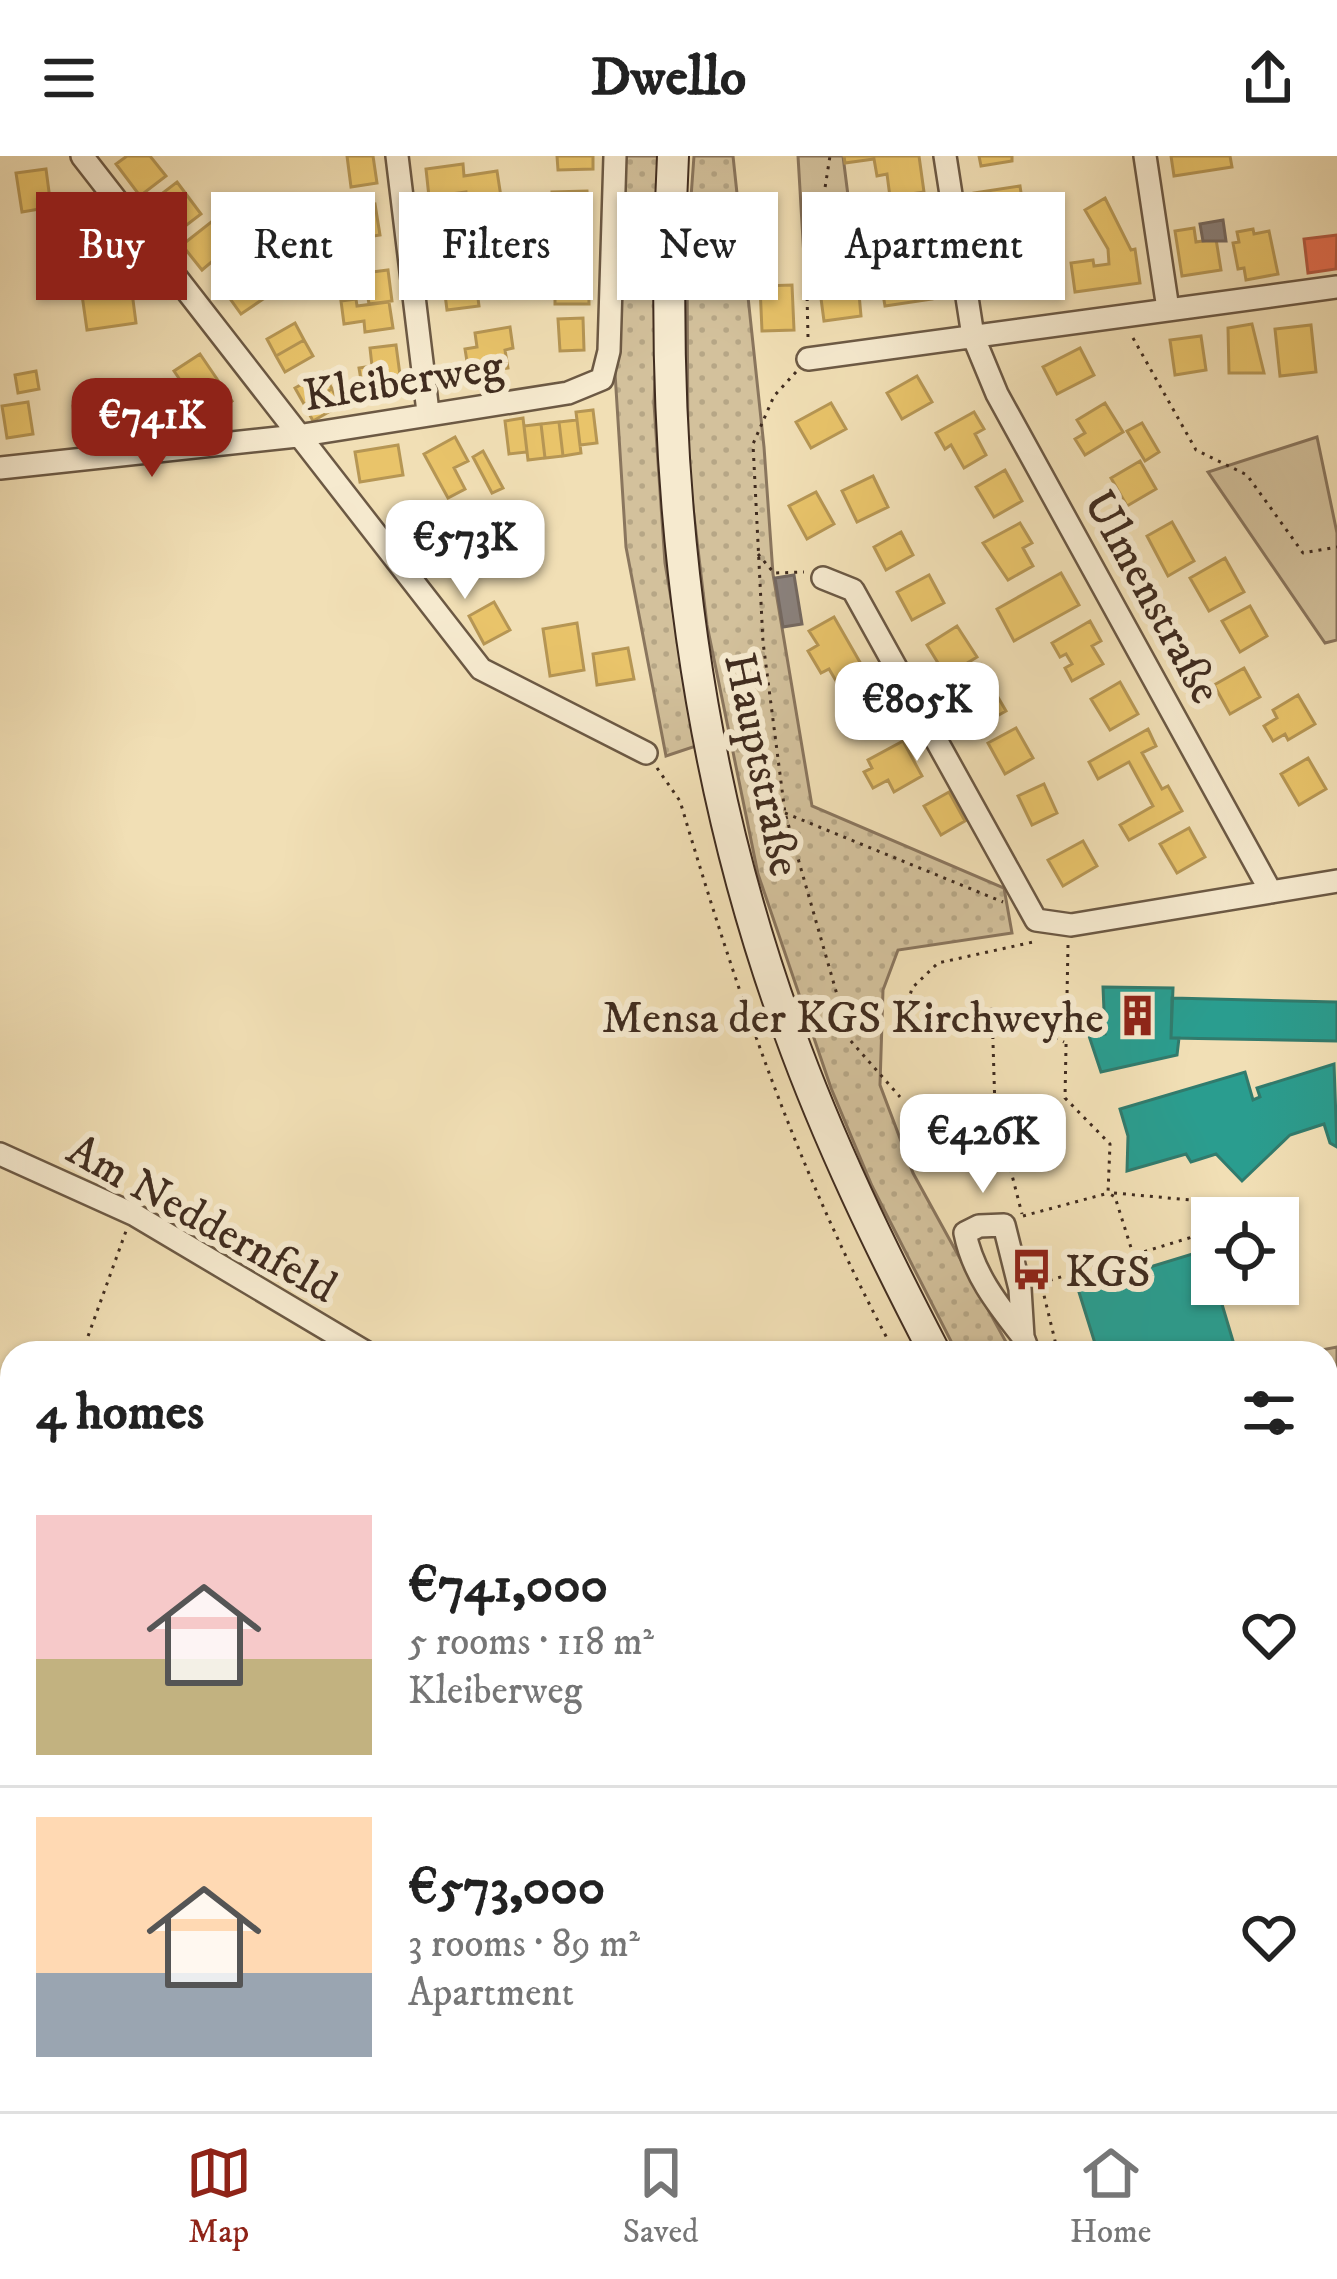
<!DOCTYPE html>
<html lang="en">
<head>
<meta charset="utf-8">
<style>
	:root { --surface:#fff; --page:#f6f6f6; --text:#222; --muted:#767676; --line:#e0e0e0; --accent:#8f2418 }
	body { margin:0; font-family:"IM FELL DW Pica",serif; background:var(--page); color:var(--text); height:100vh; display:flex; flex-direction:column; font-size:45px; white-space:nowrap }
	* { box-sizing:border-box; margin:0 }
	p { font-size:39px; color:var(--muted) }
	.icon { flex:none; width:66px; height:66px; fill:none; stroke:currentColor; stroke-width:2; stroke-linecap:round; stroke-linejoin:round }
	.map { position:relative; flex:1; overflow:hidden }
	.side { position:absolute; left:0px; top:1185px; width:1338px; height:771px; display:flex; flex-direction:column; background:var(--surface); border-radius:36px 36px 0 0; box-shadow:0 3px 9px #0004 }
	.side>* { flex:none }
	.guide { position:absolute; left:36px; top:36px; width:1266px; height:108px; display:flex; gap:24px }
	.fabs { position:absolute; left:1191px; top:1041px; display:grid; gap:24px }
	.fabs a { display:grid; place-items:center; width:108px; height:108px; border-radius:0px; background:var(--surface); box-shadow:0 3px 9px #0004; font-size:60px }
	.price { position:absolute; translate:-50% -102px; padding:0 27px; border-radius:24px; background:#fff; color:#222; font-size:39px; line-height:78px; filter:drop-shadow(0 3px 6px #0008) }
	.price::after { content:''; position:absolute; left:50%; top:72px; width:36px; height:27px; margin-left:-18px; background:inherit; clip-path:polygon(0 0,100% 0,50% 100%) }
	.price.selected { background:var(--accent); color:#fff }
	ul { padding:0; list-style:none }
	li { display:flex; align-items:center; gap:36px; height:300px; padding:0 36px }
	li+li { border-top:3px solid var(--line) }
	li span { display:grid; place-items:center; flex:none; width:336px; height:240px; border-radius:0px; color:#555 }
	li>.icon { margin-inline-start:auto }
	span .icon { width:144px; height:144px; fill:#fffc; stroke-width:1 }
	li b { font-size:51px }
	h2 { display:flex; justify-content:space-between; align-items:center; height:144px; padding:0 36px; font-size:51px }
	.tag { padding:0 42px; border-radius:0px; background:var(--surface); box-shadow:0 3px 9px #0004; font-size:42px; line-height:108px }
	.tag.selected { background:var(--accent); color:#fff }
	header { display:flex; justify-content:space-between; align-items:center; height:156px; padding:0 36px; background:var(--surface); font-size:54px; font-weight:800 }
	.menu { display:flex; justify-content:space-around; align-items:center; height:168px; border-top:3px solid var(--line); background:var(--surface); font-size:33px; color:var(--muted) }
	.menu a { display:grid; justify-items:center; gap:6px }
	.menu .selected { color:var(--accent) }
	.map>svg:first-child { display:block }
	.grass { fill:url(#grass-dots); stroke:#8a765e; stroke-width:3 }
	.wetland { fill:url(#wetland-marsh); stroke:#8a765e; stroke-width:3 }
	.park { fill:#d3c19c; stroke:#8a765e; stroke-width:3 }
	.homes { fill:#e9c46a; stroke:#b69654; stroke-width:3 }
	.shops { fill:#e76f51; stroke:#b55b42; stroke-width:3 }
	.schools { fill:#2a9d8f; stroke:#317b6d; stroke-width:3 }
	.industry { fill:#8a817c; stroke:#746860; stroke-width:3 }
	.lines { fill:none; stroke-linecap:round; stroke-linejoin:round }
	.stream { stroke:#86735a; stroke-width:6 }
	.minor-casing { stroke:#6c5944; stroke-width:26 }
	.secondary-casing { stroke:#402c1f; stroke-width:34 }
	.path { stroke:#402c1f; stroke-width:3; stroke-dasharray:3 6; stroke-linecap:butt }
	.minor { stroke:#f6eacf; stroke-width:21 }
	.secondary { stroke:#f6eacf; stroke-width:30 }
	.labels { text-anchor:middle; stroke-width:12; stroke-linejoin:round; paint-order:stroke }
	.street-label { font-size:45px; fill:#402c1f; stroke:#f6eacf }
	.poi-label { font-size:45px; fill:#402c1f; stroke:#f6eacf; text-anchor:end }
</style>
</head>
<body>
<header><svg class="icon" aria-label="menu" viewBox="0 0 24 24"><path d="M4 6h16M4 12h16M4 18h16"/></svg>Dwello<svg class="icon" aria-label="share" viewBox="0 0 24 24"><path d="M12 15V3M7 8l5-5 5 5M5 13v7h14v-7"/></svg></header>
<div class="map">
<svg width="1337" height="1955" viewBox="0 0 1337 1955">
	<defs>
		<pattern id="grass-dots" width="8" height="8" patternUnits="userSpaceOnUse" patternTransform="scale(3)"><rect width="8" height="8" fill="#d3c19c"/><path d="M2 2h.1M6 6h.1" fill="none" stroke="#b6a686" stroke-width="1.8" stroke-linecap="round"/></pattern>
		<pattern id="wetland-marsh" width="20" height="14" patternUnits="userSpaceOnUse" patternTransform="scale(3)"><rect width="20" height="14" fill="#d3c19c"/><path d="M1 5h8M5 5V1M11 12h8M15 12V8" fill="none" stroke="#b6a686"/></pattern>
	</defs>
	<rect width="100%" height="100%" fill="#f1dfb5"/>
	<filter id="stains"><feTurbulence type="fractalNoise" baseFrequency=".00167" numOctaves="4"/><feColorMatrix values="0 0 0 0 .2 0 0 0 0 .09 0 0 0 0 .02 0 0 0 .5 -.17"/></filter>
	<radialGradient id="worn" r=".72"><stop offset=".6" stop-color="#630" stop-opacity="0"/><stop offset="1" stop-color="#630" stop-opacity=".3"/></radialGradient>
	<path class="grass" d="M619,0H663L654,248L665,407L696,590L666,600L626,391L614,201Z
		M694,0H733L764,291L773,418L812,650L1004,732L1012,777L898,794L883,834L880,929L913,1017L1012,1197H957L872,1030L831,932L758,718L707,469L688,309L687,96Z"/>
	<path class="wetland" d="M0,1786L12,1793V1944H591L588,1955H0Z"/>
	<path class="park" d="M798,0H843L855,95L804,101Z
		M1317,281L1337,377V484L1325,487L1208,316Z
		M1337,1191V1435L1326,1430V1197H1306Z
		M784,1944H1188L1184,1955H781Z"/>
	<path class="homes" d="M127,0H150L166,20L140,40L116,8Z
		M347,0H373L377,27L351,31Z
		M557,0H593V13L558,14Z
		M844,0H919L924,36L890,41L887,18L877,20L874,3L845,7Z
		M979,0H1012V5L981,10Z
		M1171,0H1230L1232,11L1174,20Z
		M463,8L464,20L497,15L501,41L467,45L466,36L429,41L426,13Z
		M46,13L51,51L22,56L16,17Z
		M177,26L201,58L175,78L151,46Z
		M1020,30L1025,63L980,70L974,37Z
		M587,35L588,54L553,55L552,36Z
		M1105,42L1131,94L1135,93L1140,127L1075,136L1071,107L1093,104L1094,110L1109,108L1108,93L1085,54Z
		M375,48L380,79L353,83L348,52Z
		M927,50L933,86L940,85L943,99L914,104L912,88L897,91L892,55Z
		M588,54V73L554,74L553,55Z
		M494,57L497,81L467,85L468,94L440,98L436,71L464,68V61Z
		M215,63L234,87L202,114L182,89Z
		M88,69L92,94L54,100L50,75Z
		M1194,72L1196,86L1216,83L1221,114L1182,120L1175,75Z
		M1253,73L1254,78L1269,75L1278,118L1246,124L1244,112L1238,113L1233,87L1239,86L1237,76Z
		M1049,87L1055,124L1009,131L1005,102L1023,99L1022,91Z
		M573,99H588L589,148H555V106H573Z
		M943,99L945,115L928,117L932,143L885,150L879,115L926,108L925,102Z
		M388,114L392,145L369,148L364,117Z
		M254,117L269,139L241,158L226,137Z
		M864,117L866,137L859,138L861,160L824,165L820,135L850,131L848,119Z
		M475,119L479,150L447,154L443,123Z
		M130,121L136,167L87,174L82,139L110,135L109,124Z
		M792,129L794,174L762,175L760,130Z
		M356,143L357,150L389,146L393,172L365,176L364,165L344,168L341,145Z
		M583,162L584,194L560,195L558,163Z
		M295,167L304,184L276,200L267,183Z
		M1252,168L1264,217H1229L1228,172Z
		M1311,169L1316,216L1280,220L1275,173Z
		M510,171L513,192L505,194L508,212L469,218L465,193L477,191L475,177Z
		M1201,180L1206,214L1175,219L1170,184Z
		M304,184L313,200L285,216L276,200Z
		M396,189L400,219L361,224L359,212L372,210L370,192Z
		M1080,192L1094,219L1057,238L1043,211Z
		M200,198L232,245L206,262L174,215Z
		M36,215L39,233L18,237L15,219Z
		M323,216L332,233L304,248L295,232Z
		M917,220L932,246L902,263L887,237Z
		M152,231L157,264L131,268L126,234Z
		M332,233L341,249L313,265L304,248Z
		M28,246L33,278L7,282L2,250Z
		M96,247L99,272L76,275L73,250Z
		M831,247L846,273L811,292L796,266Z
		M1105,247L1123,276L1085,299L1075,283L1085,277L1077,264Z
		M593,254L597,287L580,289L576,256Z
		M974,256L984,273L975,278L986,299L964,312L951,289L945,293L936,277Z
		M523,262L527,296L509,298L505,265Z
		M577,264L581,297L563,300L559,266Z
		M559,266L563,300L545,302L541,268Z
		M1142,267L1159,296L1145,305L1127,275Z
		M541,268L545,302L528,304L524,270Z
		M455,281L468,305L454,312L465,333L448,342L424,298Z
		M398,289L403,319L360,326L355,296Z
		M483,295L503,332L492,337L473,301Z
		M1140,305L1156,333L1127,350L1111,322Z
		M1005,314L1022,345L994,361L976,331Z
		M873,320L888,351L857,366L842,335Z
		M816,336L834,368L807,383L789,350Z
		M1172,366L1194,405L1168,420L1147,380Z
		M1020,367L1032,387L1023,392L1033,410L1008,424L983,387Z
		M901,376L913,399L886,414L874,391Z
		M1225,402L1244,436L1209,455L1190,422Z
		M1061,417L1079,449L1014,485L997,453Z
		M929,419L944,447L912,464L897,436Z
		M494,446L510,474L484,488L469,460Z
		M1250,450L1267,480L1240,496L1222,465Z
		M834,461L865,515L839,530L829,513L821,517L808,495L818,489L809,475Z
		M1090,465L1101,485L1092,490L1103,508L1072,525L1065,512L1072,508L1066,498L1060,501L1052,487Z
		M577,467L584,514L550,520L543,473Z
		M957,470L977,501L946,520L927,489Z
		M628,492L634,523L597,529L593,498Z
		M1244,512L1260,541L1230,558L1214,529Z
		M985,519L1006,555L972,574L952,538Z
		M883,525L906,565L878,582L855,542Z
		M1120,526L1138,558L1110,574L1091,543Z
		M1298,539L1315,568L1288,584L1285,578L1273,585L1264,570L1277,562L1273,554Z
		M1016,572L1033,602L1005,618L988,587Z
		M1148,573L1156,590L1142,597L1162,633L1168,630L1182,655L1129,684L1120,669L1153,650L1129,606L1098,623L1089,606Z
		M903,585L922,620L894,636L888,624L873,632L864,616L872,612L868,604Z
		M1308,602L1326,633L1299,649L1281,618Z
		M1044,628L1057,657L1032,669L1018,640Z
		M949,636L965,665L941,679L924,650Z
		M1189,672L1205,701L1177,717L1160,688Z
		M1083,685L1097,710L1063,730L1048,704Z"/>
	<path class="shops" d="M1337,79L1336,113L1308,117L1304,83Z
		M1116,1944H1157L1153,1955H1114Z"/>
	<path class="schools" d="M1103,831L1173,832L1171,882H1179L1177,899L1101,916L1088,877L1105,878Z
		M1172,842L1337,846V885L1171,882Z
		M1334,908L1337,991L1330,987L1324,968L1290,979L1242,1025L1216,998L1191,1006L1186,998L1127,1015L1128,980L1120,953L1245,916L1253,944L1260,941L1257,932Z
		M1212,1092V1128H1240L1218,1135L1236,1195L1098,1197L1078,1133Z"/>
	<path class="industry" d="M1223,64L1226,85H1203L1200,68Z
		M794,419L802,468L783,471L775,422Z"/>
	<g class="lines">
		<path class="stream" d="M1326,1520L1337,1522
			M1326,1789L1334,1794"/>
		<defs>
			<path id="minor" d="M82,0L481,513L646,597
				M397,0L428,256
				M945,0L973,180L997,238L1271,736
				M1145,0L1168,153
				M808,203L1337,131
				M0,312L297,280L568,237L602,223L609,195L615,0
				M823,422L853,434L1036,764L1071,769L1337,725
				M0,998L135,1059L367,1197
				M1023,1181C998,1149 973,1118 965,1077L979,1070L1004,1069L1020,1133L1023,1181L1029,1197
				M1326,1532L1337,1535"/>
			<path id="secondary" d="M673,0C658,295 687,596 789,875C829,986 881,1093 935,1197
				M1326,1702L1337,1713"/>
		</defs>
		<use href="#minor" class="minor-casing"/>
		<use href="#secondary" class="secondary-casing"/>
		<path class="path" d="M808,181L806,96L822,51L830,0
			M1133,182L1196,294L1247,319L1303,397L1337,391
			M796,216L774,240L753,288L763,486L785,657L850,884L900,941
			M758,398L774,417L804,416
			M657,612L680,645C738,840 798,1018 895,1197
			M785,657L1003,746
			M1068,789L1065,942L1110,988L1108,1037L1115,1041L1133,1098
			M992,853L995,953L1022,1058
			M972,859L992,853L1064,886
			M899,881L912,832L938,807L1033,786
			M977,958L993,953
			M1114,1037L1202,1045
			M1023,1060L1105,1038
			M1041,1127L1212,1075
			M1042,1131L1058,1197
			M387,1191L396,1197
			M82,1197L126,1075
			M0,1439L12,1403
			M1326,1500L1337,1502
			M1326,1773L1337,1780
			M0,1777L12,1784
			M630,1944L653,1955
			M596,1955L598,1944
			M767,1955L771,1944"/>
		<use href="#minor" class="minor"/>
		<use href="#secondary" class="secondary"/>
	</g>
	<defs>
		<symbol id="building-bare" viewBox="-9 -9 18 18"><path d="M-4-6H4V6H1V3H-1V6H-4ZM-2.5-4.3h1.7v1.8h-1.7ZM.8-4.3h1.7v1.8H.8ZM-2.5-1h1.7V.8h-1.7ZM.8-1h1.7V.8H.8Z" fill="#8f2418" stroke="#f6eacf" stroke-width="2.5" paint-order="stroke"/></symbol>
		<symbol id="bus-bare" viewBox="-9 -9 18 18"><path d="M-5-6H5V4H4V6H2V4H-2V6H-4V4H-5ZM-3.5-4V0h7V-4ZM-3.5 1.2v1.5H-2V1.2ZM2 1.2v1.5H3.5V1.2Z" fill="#8f2418" stroke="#f6eacf" stroke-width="2.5" paint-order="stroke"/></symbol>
	</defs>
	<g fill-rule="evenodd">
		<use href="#building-bare" x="1108" y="830" width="59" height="59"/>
		<use href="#bus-bare" x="1002" y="1084" width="59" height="59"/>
	</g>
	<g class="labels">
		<g class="street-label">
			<text transform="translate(403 223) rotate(-9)" y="16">Kleiberweg</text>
			<text transform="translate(1154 440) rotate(61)" y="16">Ulmenstraße</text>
			<text transform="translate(764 608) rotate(78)" y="16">Hauptstraße</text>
			<text transform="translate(203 1061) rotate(29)" y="16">Am Neddernfeld</text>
		</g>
		<g class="poi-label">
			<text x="1104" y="876">Mensa der KGS Kirchweyhe</text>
			<text x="1065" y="1130" text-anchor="start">KGS</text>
		</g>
	</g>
	<rect width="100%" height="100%" filter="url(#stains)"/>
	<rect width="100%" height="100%" fill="url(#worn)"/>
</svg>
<div class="fabs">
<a><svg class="icon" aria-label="locate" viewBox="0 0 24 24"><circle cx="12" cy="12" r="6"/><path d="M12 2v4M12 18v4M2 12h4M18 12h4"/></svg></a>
</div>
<b class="price selected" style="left:152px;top:324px">€741K</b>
<b class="price" style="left:465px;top:446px">€573K</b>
<b class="price" style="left:917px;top:608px">€805K</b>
<b class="price" style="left:983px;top:1040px">€426K</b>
<div class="guide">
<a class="tag selected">Buy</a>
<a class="tag">Rent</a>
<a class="tag">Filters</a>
<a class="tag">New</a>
<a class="tag">Apartment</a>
</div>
<section class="side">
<h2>4 homes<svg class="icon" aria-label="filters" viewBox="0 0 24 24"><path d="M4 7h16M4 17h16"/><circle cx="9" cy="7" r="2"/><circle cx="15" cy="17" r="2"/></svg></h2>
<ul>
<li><span style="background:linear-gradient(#f6c9c9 60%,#c2b280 0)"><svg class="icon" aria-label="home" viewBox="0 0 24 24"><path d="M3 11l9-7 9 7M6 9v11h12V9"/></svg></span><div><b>€741,000</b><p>5 rooms · 118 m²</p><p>Kleiberweg</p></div><svg class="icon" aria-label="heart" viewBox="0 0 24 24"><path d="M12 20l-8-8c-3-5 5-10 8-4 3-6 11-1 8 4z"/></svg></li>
<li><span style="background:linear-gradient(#ffd9b3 65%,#9aa5b1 0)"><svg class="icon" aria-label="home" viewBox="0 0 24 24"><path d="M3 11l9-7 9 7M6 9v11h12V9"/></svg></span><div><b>€573,000</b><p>3 rooms · 89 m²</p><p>Apartment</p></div><svg class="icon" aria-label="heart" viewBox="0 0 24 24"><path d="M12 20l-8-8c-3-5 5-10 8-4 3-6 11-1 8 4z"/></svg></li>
</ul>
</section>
</div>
<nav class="menu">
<a class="selected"><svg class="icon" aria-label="map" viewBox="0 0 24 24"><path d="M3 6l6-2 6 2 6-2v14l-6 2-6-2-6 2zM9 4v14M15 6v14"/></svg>Map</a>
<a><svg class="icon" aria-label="saved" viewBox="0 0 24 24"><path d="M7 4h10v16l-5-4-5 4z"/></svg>Saved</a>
<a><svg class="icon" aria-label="home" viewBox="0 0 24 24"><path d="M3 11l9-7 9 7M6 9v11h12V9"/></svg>Home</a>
</nav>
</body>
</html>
